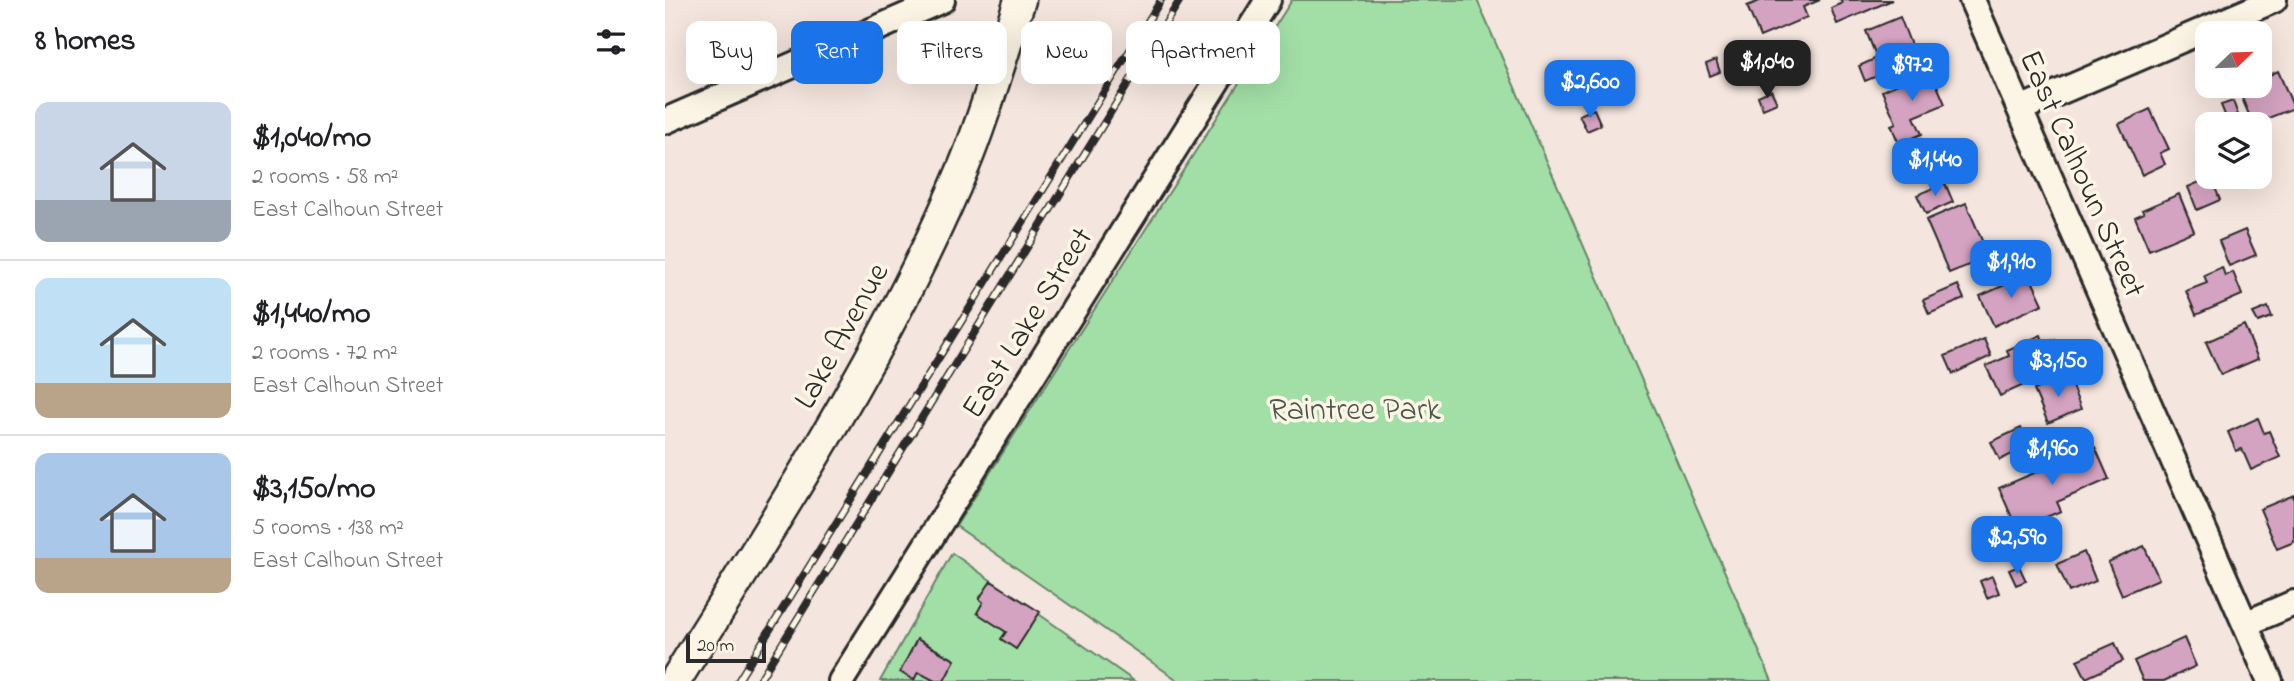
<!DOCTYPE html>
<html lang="en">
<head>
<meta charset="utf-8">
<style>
	:root { --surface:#fff; --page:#f2f2f2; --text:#202124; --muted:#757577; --line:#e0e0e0; --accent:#1a73e8 }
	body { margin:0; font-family:"Indie Flower",sans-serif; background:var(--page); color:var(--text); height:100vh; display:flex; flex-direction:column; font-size:26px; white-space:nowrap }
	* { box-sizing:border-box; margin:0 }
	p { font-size:23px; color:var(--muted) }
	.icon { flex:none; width:38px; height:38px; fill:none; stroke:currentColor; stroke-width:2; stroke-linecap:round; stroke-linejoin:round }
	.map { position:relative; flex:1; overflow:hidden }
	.panel { display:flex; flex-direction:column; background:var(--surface); width:665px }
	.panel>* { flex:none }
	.banner { position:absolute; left:21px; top:21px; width:665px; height:63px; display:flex; gap:14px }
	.needle { width:46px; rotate:67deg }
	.controls { position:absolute; left:1530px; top:21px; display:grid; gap:14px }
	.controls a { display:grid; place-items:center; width:77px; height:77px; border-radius:14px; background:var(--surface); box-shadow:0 7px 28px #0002; font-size:35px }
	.scale { position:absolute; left:21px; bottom:18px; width:80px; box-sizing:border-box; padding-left:7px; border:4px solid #2b2b2b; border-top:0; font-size:19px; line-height:24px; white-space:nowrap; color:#2b2b2b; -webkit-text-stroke:5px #fcf5e5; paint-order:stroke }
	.price { position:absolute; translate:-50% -60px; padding:0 16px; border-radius:14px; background:var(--accent); color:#fff; font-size:23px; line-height:46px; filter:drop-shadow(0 2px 4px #0008) }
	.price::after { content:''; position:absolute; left:50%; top:42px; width:21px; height:16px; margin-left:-10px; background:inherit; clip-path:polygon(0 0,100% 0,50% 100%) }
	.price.on { background:#222; color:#fff }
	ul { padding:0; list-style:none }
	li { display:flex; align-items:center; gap:21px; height:175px; padding:0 35px }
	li+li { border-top:2px solid var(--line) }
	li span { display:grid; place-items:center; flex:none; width:196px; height:140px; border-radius:14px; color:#555 }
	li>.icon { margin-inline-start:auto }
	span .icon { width:84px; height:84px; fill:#fffc; stroke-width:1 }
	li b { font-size:30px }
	h2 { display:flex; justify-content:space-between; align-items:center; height:84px; padding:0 35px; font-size:30px }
	.pill { padding:0 24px; border-radius:14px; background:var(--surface); box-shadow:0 7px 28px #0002; font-size:24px; line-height:63px }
	.pill.on { background:var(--accent); color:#fff }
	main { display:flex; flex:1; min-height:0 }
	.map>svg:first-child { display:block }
	.green { fill:#a2dfa6; stroke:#668568; stroke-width:2 }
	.building { fill:#d4a3c1; stroke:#2b2b2b; stroke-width:2 }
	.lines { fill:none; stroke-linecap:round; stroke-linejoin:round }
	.minor-casing { stroke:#2b2b2b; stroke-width:30 }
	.tertiary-casing { stroke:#2b2b2b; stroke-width:35 }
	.minor { stroke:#fcf5e5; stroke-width:24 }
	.tertiary { stroke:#fcf5e5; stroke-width:30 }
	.rail-casing { stroke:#2b2b2b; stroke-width:8 }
	.rail { stroke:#fcf5e5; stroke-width:5; stroke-dasharray:16; stroke-linecap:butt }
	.labels { text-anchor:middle; stroke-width:7; stroke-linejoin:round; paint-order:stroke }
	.street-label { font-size:32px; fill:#2b2b2b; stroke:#fcf5e5 }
	.park-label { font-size:32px; fill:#49584a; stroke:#fcf5e5 }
</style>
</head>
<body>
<main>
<section class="panel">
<h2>8 homes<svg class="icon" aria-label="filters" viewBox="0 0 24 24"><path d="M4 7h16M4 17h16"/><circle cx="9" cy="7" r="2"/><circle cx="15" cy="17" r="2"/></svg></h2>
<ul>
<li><span style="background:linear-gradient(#c9d6e8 70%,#9aa5b1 0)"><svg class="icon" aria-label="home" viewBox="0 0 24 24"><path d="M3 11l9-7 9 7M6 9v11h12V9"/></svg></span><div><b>$1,040/mo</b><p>2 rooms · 58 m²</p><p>East Calhoun Street</p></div></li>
<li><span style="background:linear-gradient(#bfe0f5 75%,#b9a48a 0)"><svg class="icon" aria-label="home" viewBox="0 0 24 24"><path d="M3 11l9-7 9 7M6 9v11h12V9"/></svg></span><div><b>$1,440/mo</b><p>2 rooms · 72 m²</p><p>East Calhoun Street</p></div></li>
<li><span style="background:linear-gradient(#a9c7e8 75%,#b9a48a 0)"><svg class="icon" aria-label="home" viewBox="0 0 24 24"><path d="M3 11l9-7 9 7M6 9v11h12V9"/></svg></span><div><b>$3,150/mo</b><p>5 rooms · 138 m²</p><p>East Calhoun Street</p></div></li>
</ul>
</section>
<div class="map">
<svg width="1629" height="681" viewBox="0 0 1629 681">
	<rect width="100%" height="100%" fill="#f4e5de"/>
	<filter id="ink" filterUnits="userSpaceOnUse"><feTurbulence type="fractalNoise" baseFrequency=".0143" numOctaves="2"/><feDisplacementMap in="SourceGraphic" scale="14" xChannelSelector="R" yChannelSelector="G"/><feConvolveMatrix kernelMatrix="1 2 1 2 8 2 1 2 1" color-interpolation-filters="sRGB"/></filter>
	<g filter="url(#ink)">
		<path class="green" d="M627,0H812L1107,681H514L291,526Z
			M287,553L469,681H215Z"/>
		<path class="building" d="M1097,0H1155L1138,7L1142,17L1095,37L1082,6Z
			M1175,0H1227L1172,24L1166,8L1177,3Z
			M1235,17L1249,53L1224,63L1227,70L1200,81L1194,66L1212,58L1201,31Z
			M1051,60L1055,72L1045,76L1041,64Z
			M1265,69L1280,104L1249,117L1257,134L1234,144L1226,125L1231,123L1217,91Z
			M1613,71L1629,108L1588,124L1573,89L1580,86H1594V80Z
			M1106,90L1112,103L1098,109L1093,96Z
			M1568,101L1573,115L1562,120L1556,105Z
			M929,109L936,125L922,131L914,115Z
			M1485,109L1504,149L1495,153L1500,164L1477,175L1454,124Z
			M1256,139L1268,167L1241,179L1229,150Z
			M1546,177L1555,200L1532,210L1523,187Z
			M1280,183L1288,202L1261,214L1252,195Z
			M1514,194L1529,231L1484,250L1470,217L1479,213L1477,210Z
			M1301,203L1324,257L1284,273L1261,220Z
			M1580,230L1591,255L1564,266L1554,241Z
			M1557,267L1560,276L1568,272L1577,295L1531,315L1521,291L1542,283L1539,275Z
			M1364,274L1378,304L1329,326L1315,296Z
			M1293,285L1299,299L1264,314L1258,300Z
			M1603,307L1607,317L1593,322L1588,313Z
			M1579,325L1593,359L1556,375L1541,342Z
			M1376,335L1379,344L1390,339L1400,361L1361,378L1363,383L1335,396L1321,366L1344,356L1342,350Z
			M1319,339L1326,356L1288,374L1280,356Z
			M1403,376L1416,409L1383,423L1369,390Z
			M1593,418L1599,433L1604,431L1615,457L1586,470L1577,449L1571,451L1563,432Z
			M1356,428L1364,446L1335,460L1326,442Z
			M1430,447L1444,479L1392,502L1396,511L1352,529L1334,488Z
			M1629,495V542L1612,549L1595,509Z
			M1479,546L1494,579L1457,595L1443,562Z
			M1419,552L1431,581L1404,592L1392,564Z
			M1354,566L1361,581L1351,585L1344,570Z
			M1327,576L1334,593L1322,598L1315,581Z
			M326,581L375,612L351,649L336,639L341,632L312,613L318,602L314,599Z
			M1519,638L1531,666L1499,681H1478L1469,661Z
			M252,639L290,660L279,681H270L253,672L249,680L235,672Z
			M1450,643L1458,661L1421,678L1412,660Z"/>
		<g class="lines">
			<defs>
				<path id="minor" d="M1307,0L1605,681
					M1355,109L1609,0
					M0,121L277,0
					M1580,624L1629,603
					M176,681L603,0"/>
				<path id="tertiary" d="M10,681C114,514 223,348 299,166C321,113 337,55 355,0"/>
			</defs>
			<use href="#minor" class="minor-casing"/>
			<use href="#tertiary" class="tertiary-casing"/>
			<use href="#minor" class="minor"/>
			<use href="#tertiary" class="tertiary"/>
			<defs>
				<path id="rail" d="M73,681L496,0
					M94,681L515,0"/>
			</defs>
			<use href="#rail" class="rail-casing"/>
			<use href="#rail" class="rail"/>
		</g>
	</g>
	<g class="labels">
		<g class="street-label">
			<text transform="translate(1419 173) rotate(66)" y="11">East Calhoun Street</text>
			<text transform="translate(361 322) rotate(-58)" y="11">East Lake Street</text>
			<text transform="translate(175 335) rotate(-61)" y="11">Lake Avenue</text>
		</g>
		<g class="park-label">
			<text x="690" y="419">Raintree Park</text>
		</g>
	</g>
</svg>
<div class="controls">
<a><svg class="needle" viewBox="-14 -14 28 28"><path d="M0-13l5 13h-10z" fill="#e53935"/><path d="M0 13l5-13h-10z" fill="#757577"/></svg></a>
<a><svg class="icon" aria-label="layers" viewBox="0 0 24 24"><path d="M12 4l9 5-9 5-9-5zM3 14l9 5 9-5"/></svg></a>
</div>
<div class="scale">20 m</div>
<b class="price on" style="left:1102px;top:100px">$1,040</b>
<b class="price" style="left:1247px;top:103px">$972</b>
<b class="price" style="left:925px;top:120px">$2,600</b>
<b class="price" style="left:1270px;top:198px">$1,440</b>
<b class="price" style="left:1346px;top:300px">$1,910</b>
<b class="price" style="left:1393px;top:399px">$3,150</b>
<b class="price" style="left:1387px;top:487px">$1,960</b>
<b class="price" style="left:1352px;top:576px">$2,590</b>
<div class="banner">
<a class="pill">Buy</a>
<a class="pill on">Rent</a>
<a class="pill">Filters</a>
<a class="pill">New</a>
<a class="pill">Apartment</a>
</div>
</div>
</main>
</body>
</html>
